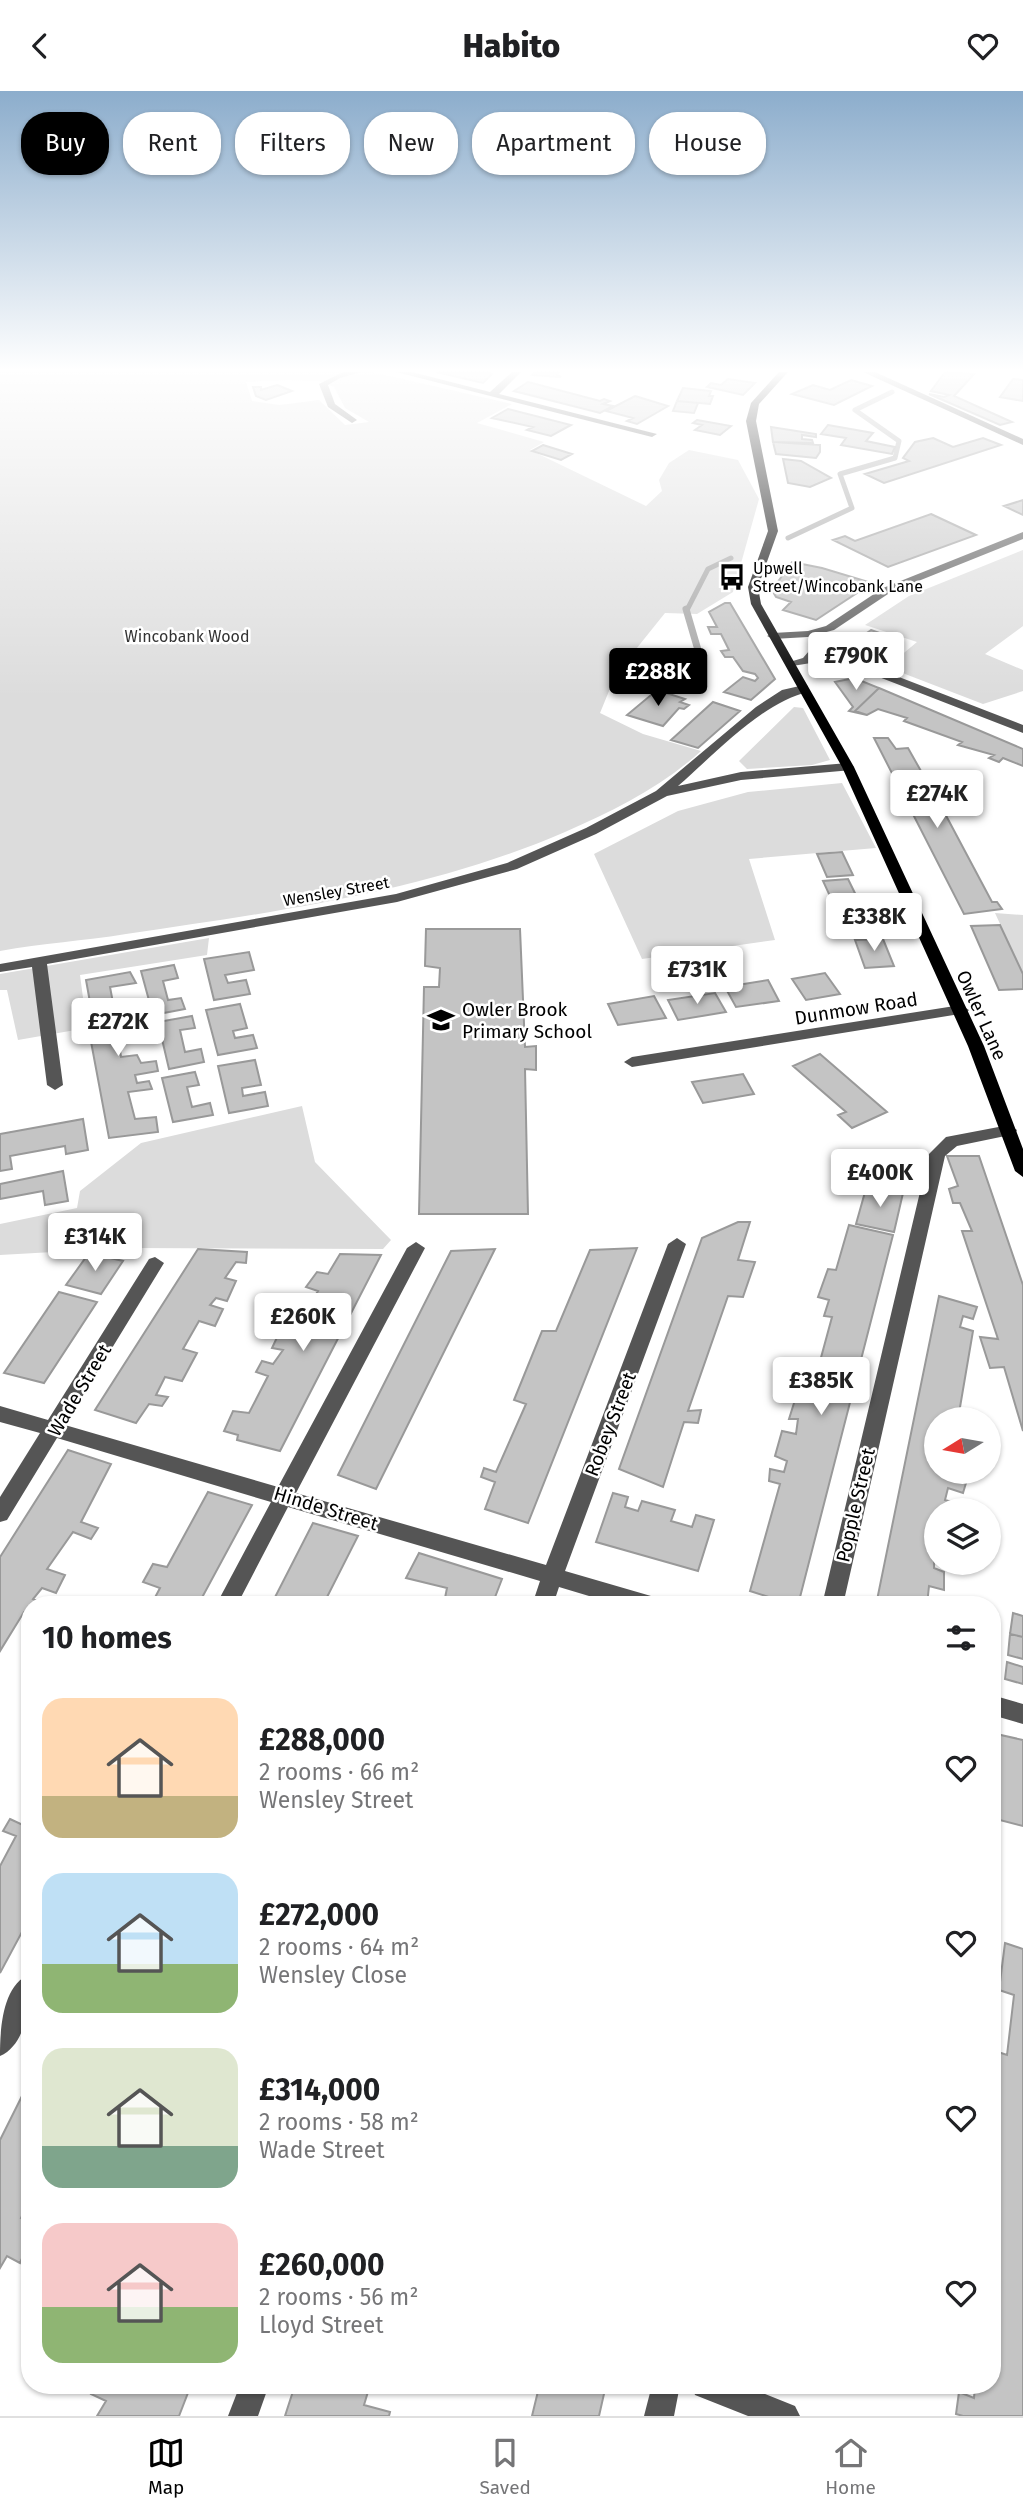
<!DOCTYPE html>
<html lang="en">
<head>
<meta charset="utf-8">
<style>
	:root { --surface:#fff; --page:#f2f2f2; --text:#202124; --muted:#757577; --line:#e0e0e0; --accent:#000 }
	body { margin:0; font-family:"Fira Sans",sans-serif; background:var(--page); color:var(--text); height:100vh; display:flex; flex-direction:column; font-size:26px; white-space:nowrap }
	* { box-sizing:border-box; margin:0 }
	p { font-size:23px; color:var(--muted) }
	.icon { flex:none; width:38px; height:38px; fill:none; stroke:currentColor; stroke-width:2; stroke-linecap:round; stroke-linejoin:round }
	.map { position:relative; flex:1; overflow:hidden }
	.sheet { position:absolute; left:21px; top:1505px; width:980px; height:798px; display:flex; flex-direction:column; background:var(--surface); border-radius:28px; box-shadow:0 2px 5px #0004 }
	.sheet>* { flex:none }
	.top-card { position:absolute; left:21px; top:21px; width:982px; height:63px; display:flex; gap:14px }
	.needle { width:46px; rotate:259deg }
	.buttons { position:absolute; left:924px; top:1316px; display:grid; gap:14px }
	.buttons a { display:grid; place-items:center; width:77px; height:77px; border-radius:50%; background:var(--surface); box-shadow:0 2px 5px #0004; font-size:35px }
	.price { position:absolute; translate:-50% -60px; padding:0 16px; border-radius:7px; background:#fff; color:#222; font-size:23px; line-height:46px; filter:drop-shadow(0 2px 4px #0008) }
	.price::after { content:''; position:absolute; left:50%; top:42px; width:21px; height:16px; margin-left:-10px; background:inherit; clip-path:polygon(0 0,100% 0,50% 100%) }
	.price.active { background:var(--accent); color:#fff }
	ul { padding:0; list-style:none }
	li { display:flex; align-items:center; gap:21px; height:175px; padding:0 21px }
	li span { display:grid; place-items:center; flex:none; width:196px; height:140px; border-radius:21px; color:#555 }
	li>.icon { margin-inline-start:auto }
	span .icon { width:84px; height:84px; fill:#fffc; stroke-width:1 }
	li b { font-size:30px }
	h2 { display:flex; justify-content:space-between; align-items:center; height:84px; padding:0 21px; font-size:30px }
	.pill { padding:0 24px; border-radius:28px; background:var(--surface); box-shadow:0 2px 5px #0004; font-size:24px; line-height:63px }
	.pill.active { background:var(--accent); color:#fff }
	header { display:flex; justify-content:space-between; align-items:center; height:91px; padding:0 21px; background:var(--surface); font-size:32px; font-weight:800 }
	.tabs { display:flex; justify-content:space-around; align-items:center; height:98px; border-top:2px solid var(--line); background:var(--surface); font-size:19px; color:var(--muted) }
	.tabs a { display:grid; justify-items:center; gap:4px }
	.tabs .active { color:var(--accent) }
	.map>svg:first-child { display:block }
	.green { fill:#dcdcdc; fill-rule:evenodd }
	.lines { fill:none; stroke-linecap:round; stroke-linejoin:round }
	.stream-far1 { stroke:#a3a3a3; stroke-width:5 }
	.stream { stroke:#a3a3a3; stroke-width:7 }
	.building { fill:#c4c4c4; stroke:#999; stroke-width:2 }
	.minor { fill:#555; fill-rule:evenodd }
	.major { fill:#000; fill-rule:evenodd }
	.labels { text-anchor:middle; stroke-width:5; stroke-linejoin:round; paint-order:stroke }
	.far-poi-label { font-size:16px; fill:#000; stroke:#fff; text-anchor:start }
	.far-park-label { font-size:16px; fill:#333; stroke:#fff }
	.far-street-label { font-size:16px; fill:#000; stroke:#fff }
	.street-label { font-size:19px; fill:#000; stroke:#fff }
	.poi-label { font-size:19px; fill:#000; stroke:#fff; text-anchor:start }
</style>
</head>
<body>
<header><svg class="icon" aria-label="back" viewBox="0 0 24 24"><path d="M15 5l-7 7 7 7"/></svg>Habito<svg class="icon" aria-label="heart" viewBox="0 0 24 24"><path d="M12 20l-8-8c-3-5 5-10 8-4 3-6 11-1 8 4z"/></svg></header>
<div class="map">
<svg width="1023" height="2325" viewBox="0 0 1023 2325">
	<rect width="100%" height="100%" fill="#fff"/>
	<path class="green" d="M0,281H372L512,313L477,332L544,351L530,359L646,415L662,400L659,389L669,372L689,359L738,369L759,408L733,501L697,523L665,522L616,583L600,622L643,643L701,660C660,697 615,719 565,741C426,801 275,821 126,843C84,850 42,852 0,860ZM288,289L319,290L334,296L345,317L369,331L345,334L319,309L280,314L252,310L246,291Z
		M1023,459V535L985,563L1023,579V600L983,613L887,576L917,551L865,534L909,505Z
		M794,616L803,617L830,669L812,674L747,678L739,670Z
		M842,692L876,757L749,768L775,849L642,868L594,763L678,720L748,701Z
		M995,822L1023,824V883Z
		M209,847L207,864L80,884L87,937L18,949L7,899H0V883Z
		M302,1015L315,1071L391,1149L383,1158L124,1157L0,1164V1133L77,1117L80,1100L141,1052Z"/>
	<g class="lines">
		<path class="stream-far1" d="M788,447L852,417L840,383L895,367L899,350L855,319L892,301
			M687,519L708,478L731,467"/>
		<path class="stream" d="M686,518L698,559"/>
	</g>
	<path class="building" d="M436,281H487L492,283L483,292Z
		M535,281H559L557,284L561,286L532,284Z
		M945,281L974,283L954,305L1012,331L1000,334L929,303L944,306L949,304L931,300Z
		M728,288L755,292L743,304L707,296L711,292L721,294Z
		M1013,288L1023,289V310L1000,306Z
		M851,289L872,295L834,314L792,303L813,294L830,299Z
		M528,291L600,310L604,308L610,310L603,313L613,315L600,322L514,300Z
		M277,294L292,300L266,309L256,305L253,296H261V299Z
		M683,297L711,300L709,305H713L710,313L677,310Z
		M635,305L668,315L637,333L627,330L633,327L606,320Z
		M677,310L698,312L694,322L673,320Z
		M508,318L571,334L551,345L527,339L533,336L492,327Z
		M697,329L731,335L720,344L695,339L702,334L693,332Z
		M828,334L873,342L866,350L895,356L892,363L841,354L846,347L821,343Z
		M771,336L816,343V346L802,344V348L812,349L813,352L773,351Z
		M933,347L953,356L983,347L1001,354L884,392L865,383L909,370L903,367L915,351Z
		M773,351L820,354V361L816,367L776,363Z
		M543,354L572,363L561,369L532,360Z
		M783,368L801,370L831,387L810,396L788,392Z
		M1023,409V424L1004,415Z
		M931,423L976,444L888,476L833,449L845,445L855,450Z
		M792,471L822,477L872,492L816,529L783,519L791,511L776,506L772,499Z
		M725,512H730L775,588L751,609L724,601L743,586L755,590L758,587L755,583L743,580L733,566H725L721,560L729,559L721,543H711L708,536H717L709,521Z
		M871,539L888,545L864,562L847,556Z
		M854,587L879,597L855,620L867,624L849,620L853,616L835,591Z
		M879,597L1023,658V675L1003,667L999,671L989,667L994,664L958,654L962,651L904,630L907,627L878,618L867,624L855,620Z
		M657,599L685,608L680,611L689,614L684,618L679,617L663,635L627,624Z
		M713,611L740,620L698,657L671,649Z
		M874,647H888L896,658L908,657L939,712H947L950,716L942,717L992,811H997L1002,818L964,823Z
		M842,761L853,784L827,786L817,763Z
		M848,788L873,839L847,842L823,790Z
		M1000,834L1023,883V898L999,899L971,835Z
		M426,838H520L525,956L536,955V979L525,978L528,1123H419L424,896H439L440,877L425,875Z
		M883,848L894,875L865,877L855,849Z
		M249,861L254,879L225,884L228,892L246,889L250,903L214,909L204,868Z
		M174,874L178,887L163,890L168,909L181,907L185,918L153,924L141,880Z
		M130,881L136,892L110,896L114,917L136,914L139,926L129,928L130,935L148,933L149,940L135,941L136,950L119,953L121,966L137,964L141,972L156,970L158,980L135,984L137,992L149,990L152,998L128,1001L135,1028L156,1026L158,1041L109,1047L89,940L95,939L86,889Z
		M825,882L840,903L806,909L792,888Z
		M768,889L779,910L736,916L725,896Z
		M715,902L726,921L678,929L668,909Z
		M654,905L666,927L618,934L608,913Z
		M240,913L247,937L233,940L235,947L253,944L257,957L218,964L206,919Z
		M192,925L195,937L180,939L185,961L201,958L204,971L169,978L158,931Z
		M820,963L887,1021L852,1037L838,1024L846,1021L793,975Z
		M255,969L261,994L242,997L243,1005L265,1001L268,1015L229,1022L218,975Z
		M195,981L199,994L187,996L192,1016L210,1012L213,1024L173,1031L162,987Z
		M743,983L754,1003L703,1012L692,991Z
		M83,1028L88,1059L66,1063L65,1055L10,1065L12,1078L0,1080V1043Z
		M947,1065H979L1023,1194V1340L1004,1276L990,1277L980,1246L998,1248L962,1140H972L960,1112H953L949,1098L958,1095Z
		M63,1080L68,1110L45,1114L43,1100L0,1108V1093Z
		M867,1094L903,1102L894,1141L856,1133Z
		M738,1131H750L738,1169L755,1171L743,1206L728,1205L688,1320L701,1319L698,1332L684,1331L663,1396L619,1378L702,1147Z
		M849,1134L893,1144L798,1514H793L750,1500L780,1393L769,1390L770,1378L784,1381L787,1370L775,1365L782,1340L796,1343L798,1328H789L800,1293L813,1296L832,1226L824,1225L829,1209L818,1206L828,1178L836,1179Z
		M637,1157L528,1432L485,1418L495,1391L481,1386L484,1377L496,1381L526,1313L514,1309L542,1240H556L590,1159Z
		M198,1158L247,1161L246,1172L236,1171L225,1187L236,1190L227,1210L216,1207L210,1214L223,1218L215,1235L199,1230L183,1258L197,1262L182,1290L165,1286L156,1304L168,1306L162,1315L149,1313L136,1332L95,1319Z
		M495,1158L376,1398L338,1384L451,1160Z
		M89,1162L123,1170L101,1203L66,1194Z
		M340,1163L381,1164L280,1360L237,1349L238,1344L224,1340L233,1320L249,1322L268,1285L256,1281L262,1270L273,1273L283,1259L272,1257L280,1240L291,1242L300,1228L291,1226L296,1212L310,1213L318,1200L306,1196L317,1181L328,1183Z
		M59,1201L97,1211L44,1292L4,1282Z
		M939,1205L977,1216L973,1228L963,1225L960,1236L973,1240L958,1328H936V1381H951L949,1387L966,1392L963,1402L948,1397L945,1409L959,1413V1419H936L934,1477L944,1481V1499L929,1495L927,1514H876Z
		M68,1359L111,1373L81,1431L98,1437L91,1448L73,1441L47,1478L65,1484L56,1502L42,1497L33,1508L47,1514H30V1522L24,1521L0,1560V1466Z
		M208,1401L252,1414L198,1514H151L160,1497L143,1491L153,1473L167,1476Z
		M613,1402L628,1406L625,1416L638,1420L642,1410L675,1419L671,1430L692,1436L696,1424L714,1429L698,1480L596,1451Z
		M313,1432L358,1445L323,1514H271Z
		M419,1462L502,1488L492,1514H427L429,1510L444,1512L447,1497L406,1487Z
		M1013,1522L1023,1525V1546L1010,1543Z
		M1010,1543L1023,1546V1568L1008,1564Z
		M1007,1571L1023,1576V1593L1005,1588Z
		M992,1642L1023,1649V1735L992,1727Z
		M10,1728L27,1736L30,1730V1826L0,1882V1775L16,1745L3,1740Z
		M1005,1852L1023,1858V2325H963L956,2323L959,2301L974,2307L975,2294H992V2096L996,2081L992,2080V2031L995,2032L997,2018L992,2016V1959L1007,1964L1014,1904L999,1899Z
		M30,1989V2108L21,2127L30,2132V2149L20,2172L7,2165L0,2177V2049Z
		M95,2294H191L179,2325H97L106,2310L91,2303Z
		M295,2294H370L364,2314L390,2321L389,2325H285Z
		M535,2294H606L599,2325H532L539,2296Z"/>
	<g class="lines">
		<path class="minor" d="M343,281H362L340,287L328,294L335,313L357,329L352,332L328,316L319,293Z
			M396,281H412L490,301L512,281H521L499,303L657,343L652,346Z
			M863,281H875L1023,348V354Z
			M1023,441V448L891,501L834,539L808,546L773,548L767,545L773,542L808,540L826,535L883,497Z
			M815,553L825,555L820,562L855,569L1023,634V642L848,574L815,568L811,572L786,576V572L803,567Z
			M804,594L808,595V601C761,612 715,663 678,695L741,681L848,672L854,676L852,679L741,689L667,705L596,743L517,778L397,811L47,873L63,994L55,999L47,994L32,876L0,881V873L396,803L507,772L586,737L656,700L756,616L782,599Z
			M961,914L969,919L966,922L632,976L624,971L632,966Z
			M1009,1034L1017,1039L1015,1043L957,1055L945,1065L843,1514H822L929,1063L946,1046Z
			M677,1147L686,1153L565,1480L651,1505L658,1508L661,1514H619L559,1496L553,1514H532L540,1490L288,1416L237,1514H216L271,1411L57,1347L7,1429L0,1431V1406L40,1342L0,1331V1315L48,1329L149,1168L155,1166L164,1172L65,1334L278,1396L407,1157L416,1151L425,1157L296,1402L546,1474L668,1153Z
			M992,1604L1023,1613V1633L992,1624Z
			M30,1883C30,1908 28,1953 0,1965C0,1939 2,1894 30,1883Z
			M240,2294H269L258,2325H228Z
			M652,2294H680L674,2325H644Z
			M691,2294H743L795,2315L800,2325H748L695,2304Z"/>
		<path class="major" d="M779,281H788L759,313L756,330L778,440L758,496L761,513L854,676L984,955L1023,1058V1086L1015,1080L968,955L842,676L751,513L748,496L768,440L746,330L751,312Z"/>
	</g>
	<linearGradient id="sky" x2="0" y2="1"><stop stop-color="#8cadcc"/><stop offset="0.46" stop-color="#fff"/><stop offset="1" stop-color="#fff" stop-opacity="0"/></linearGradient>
	<rect width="1023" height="607" fill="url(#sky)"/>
	<defs>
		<symbol id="bus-bare" viewBox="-9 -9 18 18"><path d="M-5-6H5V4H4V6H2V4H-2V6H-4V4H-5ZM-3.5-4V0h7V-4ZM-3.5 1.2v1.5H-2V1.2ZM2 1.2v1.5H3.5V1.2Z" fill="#000" stroke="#fff" stroke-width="2.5" paint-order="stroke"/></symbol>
		<symbol id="school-bare" viewBox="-9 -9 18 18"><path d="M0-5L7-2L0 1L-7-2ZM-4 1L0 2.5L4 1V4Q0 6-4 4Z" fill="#000" stroke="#fff" stroke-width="2.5" paint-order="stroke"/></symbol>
	</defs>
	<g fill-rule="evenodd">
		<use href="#bus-bare" x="713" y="467" width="38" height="38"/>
		<use href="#school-bare" x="422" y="910" width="38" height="38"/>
	</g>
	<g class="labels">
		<g class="far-poi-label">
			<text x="753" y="483">Upwell<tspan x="753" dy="18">Street/Wincobank Lane</tspan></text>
		</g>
		<g class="far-park-label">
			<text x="187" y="551">Wincobank Wood</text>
		</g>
		<g class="far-street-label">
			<text transform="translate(336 800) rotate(-10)" y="6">Wensley Street</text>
		</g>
		<g class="street-label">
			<text transform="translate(856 917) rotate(-9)" y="7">Dunmow Road</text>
			<text transform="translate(982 924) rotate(66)" y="7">Owler Lane</text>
			<text transform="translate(79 1299) rotate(-59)" y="7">Wade Street</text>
			<text transform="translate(610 1333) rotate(-69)" y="7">Robey Street</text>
			<text transform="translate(855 1414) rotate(-77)" y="7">Popple Street</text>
			<text transform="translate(326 1417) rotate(17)" y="7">Hinde Street</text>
		</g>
		<g class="poi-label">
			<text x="462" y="925">Owler Brook<tspan x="462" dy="22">Primary School</tspan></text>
		</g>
	</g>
</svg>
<div class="buttons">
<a><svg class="needle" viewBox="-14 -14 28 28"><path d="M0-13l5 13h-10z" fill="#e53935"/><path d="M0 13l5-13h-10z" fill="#757577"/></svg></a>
<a><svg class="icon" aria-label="layers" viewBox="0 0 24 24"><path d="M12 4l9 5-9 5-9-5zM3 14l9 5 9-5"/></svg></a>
</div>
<b class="price" style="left:856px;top:601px">£790K</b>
<b class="price active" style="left:658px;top:617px">£288K</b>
<b class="price" style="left:937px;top:739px">£274K</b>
<b class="price" style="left:874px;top:862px">£338K</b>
<b class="price" style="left:697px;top:915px">£731K</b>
<b class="price" style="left:118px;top:967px">£272K</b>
<b class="price" style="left:880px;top:1118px">£400K</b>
<b class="price" style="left:95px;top:1182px">£314K</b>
<b class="price" style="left:303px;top:1262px">£260K</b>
<b class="price" style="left:821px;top:1326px">£385K</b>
<div class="top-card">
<a class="pill active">Buy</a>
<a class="pill">Rent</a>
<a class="pill">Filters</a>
<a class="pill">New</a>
<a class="pill">Apartment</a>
<a class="pill">House</a>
</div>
<section class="sheet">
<h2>10 homes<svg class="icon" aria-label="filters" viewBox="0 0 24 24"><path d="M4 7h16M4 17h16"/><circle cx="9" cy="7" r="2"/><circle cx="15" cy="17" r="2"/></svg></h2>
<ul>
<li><span style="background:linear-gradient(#ffd9b3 70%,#c2b280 0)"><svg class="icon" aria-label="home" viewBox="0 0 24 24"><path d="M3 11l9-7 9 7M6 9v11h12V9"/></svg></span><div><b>£288,000</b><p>2 rooms · 66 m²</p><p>Wensley Street</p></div><svg class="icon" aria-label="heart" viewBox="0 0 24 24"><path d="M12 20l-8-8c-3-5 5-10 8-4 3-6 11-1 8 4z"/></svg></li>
<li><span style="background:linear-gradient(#bfe0f5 65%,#8fb573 0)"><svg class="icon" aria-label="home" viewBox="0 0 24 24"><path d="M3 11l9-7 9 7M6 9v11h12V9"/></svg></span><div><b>£272,000</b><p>2 rooms · 64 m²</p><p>Wensley Close</p></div><svg class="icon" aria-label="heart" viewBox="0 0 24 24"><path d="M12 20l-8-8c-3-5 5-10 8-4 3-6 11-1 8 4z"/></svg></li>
<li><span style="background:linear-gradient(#dfe7d0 70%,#7fa58c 0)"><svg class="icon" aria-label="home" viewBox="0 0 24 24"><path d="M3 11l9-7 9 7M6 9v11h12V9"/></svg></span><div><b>£314,000</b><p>2 rooms · 58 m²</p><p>Wade Street</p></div><svg class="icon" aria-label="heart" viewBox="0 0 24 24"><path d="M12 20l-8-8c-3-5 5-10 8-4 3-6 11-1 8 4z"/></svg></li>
<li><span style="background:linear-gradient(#f6c9c9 60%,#8fb573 0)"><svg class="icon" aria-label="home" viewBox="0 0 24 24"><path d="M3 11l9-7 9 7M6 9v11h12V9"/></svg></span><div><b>£260,000</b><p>2 rooms · 56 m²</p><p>Lloyd Street</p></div><svg class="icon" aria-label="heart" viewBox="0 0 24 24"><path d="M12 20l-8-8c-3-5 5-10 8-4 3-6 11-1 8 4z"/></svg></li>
</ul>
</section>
</div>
<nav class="tabs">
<a class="active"><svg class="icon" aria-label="map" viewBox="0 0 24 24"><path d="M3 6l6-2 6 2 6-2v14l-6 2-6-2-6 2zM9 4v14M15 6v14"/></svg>Map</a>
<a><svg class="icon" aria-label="saved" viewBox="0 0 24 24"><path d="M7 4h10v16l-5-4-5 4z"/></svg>Saved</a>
<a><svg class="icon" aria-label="home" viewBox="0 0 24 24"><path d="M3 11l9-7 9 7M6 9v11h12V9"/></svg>Home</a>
</nav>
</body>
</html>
